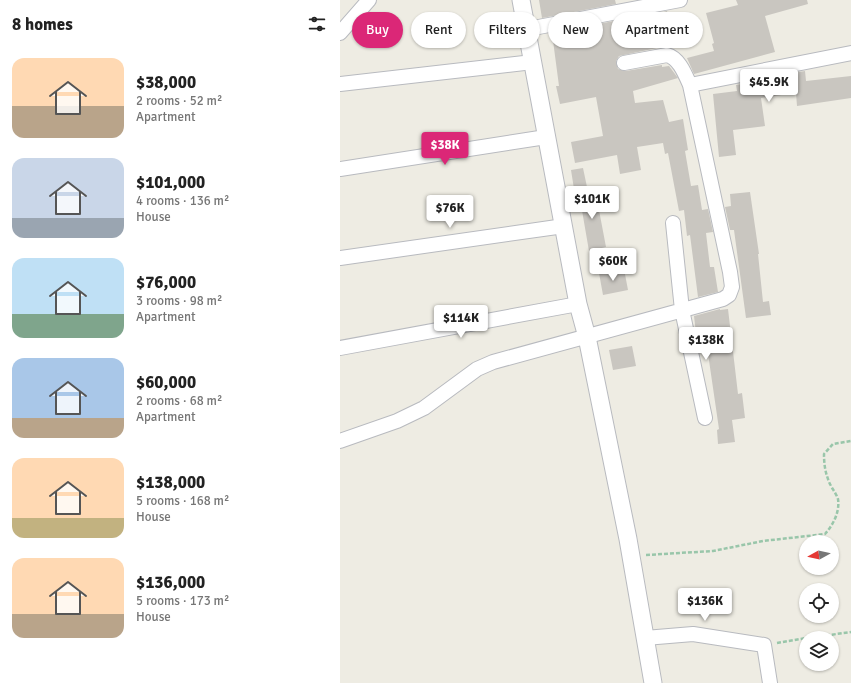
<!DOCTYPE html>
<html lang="en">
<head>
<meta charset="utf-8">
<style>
	:root { --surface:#fff; --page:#f2f2f2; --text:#222; --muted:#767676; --accent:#db2777 }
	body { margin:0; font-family:Signika,sans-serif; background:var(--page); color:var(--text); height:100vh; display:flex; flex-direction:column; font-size:15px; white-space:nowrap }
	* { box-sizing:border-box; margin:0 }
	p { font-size:13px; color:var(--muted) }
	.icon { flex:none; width:22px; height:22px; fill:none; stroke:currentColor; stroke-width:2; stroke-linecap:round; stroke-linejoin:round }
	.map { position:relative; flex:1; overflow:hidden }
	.panel { display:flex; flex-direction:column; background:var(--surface); width:340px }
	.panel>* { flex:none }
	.guide { position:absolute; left:12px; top:12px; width:380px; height:36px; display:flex; gap:8px }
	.needle { width:26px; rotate:262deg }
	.tools { position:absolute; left:459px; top:535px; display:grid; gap:8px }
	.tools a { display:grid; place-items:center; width:40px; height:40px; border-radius:50%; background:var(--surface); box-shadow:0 1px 3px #0004; font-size:20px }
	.price { position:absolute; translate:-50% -34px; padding:0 9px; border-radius:4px; background:#fff; color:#222; font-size:13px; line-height:26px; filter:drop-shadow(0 1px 2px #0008) }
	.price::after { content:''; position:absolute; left:50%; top:24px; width:12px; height:9px; margin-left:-6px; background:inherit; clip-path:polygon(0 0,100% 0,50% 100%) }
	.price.selected { background:var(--accent); color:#fff }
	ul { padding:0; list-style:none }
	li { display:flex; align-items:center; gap:12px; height:100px; padding:0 12px }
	li span { display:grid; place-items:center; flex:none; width:112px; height:80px; border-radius:12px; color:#555 }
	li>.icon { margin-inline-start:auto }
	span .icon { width:48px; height:48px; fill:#fffc; stroke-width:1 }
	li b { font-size:17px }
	h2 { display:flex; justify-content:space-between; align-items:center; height:48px; padding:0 12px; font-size:17px }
	.tag { padding:0 14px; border-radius:18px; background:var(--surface); box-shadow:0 1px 3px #0004; font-size:14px; line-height:36px }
	.tag.selected { background:var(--accent); color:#fff }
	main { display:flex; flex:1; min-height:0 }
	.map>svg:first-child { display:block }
	.building { fill:#c9c6c0 }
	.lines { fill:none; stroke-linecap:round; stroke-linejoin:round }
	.minor-casing { stroke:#b8babf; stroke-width:16 }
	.tertiary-casing { stroke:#b8babf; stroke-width:19 }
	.path { stroke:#99c6aa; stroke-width:2.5; stroke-dasharray:4 2; stroke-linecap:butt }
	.minor { stroke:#fff; stroke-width:14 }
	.tertiary { stroke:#fff; stroke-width:17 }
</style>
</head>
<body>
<main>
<section class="panel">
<h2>8 homes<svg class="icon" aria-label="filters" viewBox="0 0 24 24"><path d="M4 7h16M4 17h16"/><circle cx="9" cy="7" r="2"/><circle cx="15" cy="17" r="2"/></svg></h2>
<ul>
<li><span style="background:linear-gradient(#ffd9b3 60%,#b9a48a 0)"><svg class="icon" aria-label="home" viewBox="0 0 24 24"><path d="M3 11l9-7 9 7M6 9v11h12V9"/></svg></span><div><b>$38,000</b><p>2 rooms · 52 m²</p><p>Apartment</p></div></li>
<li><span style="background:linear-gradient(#c9d6e8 75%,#9aa5b1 0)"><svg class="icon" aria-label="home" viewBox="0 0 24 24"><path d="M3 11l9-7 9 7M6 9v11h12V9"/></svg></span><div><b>$101,000</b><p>4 rooms · 136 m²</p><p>House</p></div></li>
<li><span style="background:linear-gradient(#bfe0f5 70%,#7fa58c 0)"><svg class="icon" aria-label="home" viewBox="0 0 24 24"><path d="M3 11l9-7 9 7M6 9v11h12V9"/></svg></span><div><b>$76,000</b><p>3 rooms · 98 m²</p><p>Apartment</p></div></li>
<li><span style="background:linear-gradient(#a9c7e8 75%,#b9a48a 0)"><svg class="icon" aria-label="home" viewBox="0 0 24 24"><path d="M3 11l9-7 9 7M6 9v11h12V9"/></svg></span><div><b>$60,000</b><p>2 rooms · 68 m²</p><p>Apartment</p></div></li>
<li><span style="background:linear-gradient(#ffd9b3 75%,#c2b280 0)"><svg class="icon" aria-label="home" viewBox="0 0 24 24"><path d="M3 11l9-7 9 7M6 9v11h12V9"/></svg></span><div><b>$138,000</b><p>5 rooms · 168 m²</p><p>House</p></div></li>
<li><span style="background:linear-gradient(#ffd9b3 70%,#b9a48a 0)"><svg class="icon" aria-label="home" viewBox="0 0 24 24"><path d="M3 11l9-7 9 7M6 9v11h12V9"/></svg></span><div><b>$136,000</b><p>5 rooms · 173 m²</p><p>House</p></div></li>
</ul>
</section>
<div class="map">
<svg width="511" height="683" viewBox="0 0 511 683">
	<rect width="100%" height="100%" fill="#eeece3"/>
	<path class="building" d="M199,0H275L276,4L202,18Z
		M396,0H467L468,4L425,16L435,52L354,74L347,58L374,51L372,44L374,43L366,13L398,5Z
		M327,11L332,30L317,34L312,15Z
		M279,20L282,37L312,29L317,48L279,56L276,61L278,69L286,71L322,65V67L329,66L338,78L293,91L295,103L323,100L329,122L343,119L348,150L345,151L351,186L358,185L362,210L368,209L373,232L366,233L370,267H374L378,292L358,297L350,235L347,236L344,210L339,211L328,153L325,154L323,143L297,147L301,170L280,174L277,155L235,163L231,142L263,136L256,97L220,104L216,86H219L212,33Z
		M465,71L466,81L511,76V98L457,106L456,93L421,98L425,126L393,130L396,155L379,157L373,94L397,91L396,85L447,77V74Z
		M243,168L247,187L234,189L231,170Z
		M255,189L266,247L249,251L239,193Z
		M410,192L419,254H418L423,302L429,301L431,315L406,318L394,230H390L385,207L391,206L390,194Z
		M284,269L288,290L263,295L259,273Z
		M380,309V310L388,309L398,394L402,393L405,418L392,420L395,442L378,444L377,430L379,429L366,340L357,342L354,316Z
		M292,346L296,366L273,370L269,350Z"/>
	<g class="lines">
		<defs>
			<path id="minor" d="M188,29L340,0
				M0,33L29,0
				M0,84L193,62
				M350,85L511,53
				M0,169L206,137
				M333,223L342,310L365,418
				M0,258L224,226
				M0,348L238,304
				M0,441L57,421L84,408L137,369L153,362L383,299L389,295L392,287L390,272L350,85C345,74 339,58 327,55L284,63
				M305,638L353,634L424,645L430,683"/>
			<path id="tertiary" d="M181,0L238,304L247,337L288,539L313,683"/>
		</defs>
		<use href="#minor" class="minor-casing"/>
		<use href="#tertiary" class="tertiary-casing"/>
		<path class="path" d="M306,555L373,551L423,541L485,534C493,525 500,512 498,499C496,493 490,486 488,479C485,471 484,463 484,454L493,444L511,441
			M468,638L511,632
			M437,643L466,638"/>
		<use href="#minor" class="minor"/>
		<use href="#tertiary" class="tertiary"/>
	</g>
</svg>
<div class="tools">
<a><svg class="needle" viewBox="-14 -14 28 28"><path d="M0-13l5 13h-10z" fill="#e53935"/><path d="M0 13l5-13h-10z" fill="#767676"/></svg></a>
<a><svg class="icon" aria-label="locate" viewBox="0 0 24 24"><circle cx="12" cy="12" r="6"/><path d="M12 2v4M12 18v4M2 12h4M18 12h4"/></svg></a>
<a><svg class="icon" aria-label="layers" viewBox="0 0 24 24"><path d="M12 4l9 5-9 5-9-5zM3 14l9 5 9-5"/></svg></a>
</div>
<b class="price" style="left:429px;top:103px">$45.9K</b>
<b class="price selected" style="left:105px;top:166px">$38K</b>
<b class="price" style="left:252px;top:220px">$101K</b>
<b class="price" style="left:110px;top:229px">$76K</b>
<b class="price" style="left:273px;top:282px">$60K</b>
<b class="price" style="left:121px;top:339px">$114K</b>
<b class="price" style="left:366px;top:361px">$138K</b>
<b class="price" style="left:365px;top:622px">$136K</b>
<div class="guide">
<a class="tag selected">Buy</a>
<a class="tag">Rent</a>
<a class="tag">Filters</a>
<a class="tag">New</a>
<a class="tag">Apartment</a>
</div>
</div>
</main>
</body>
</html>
